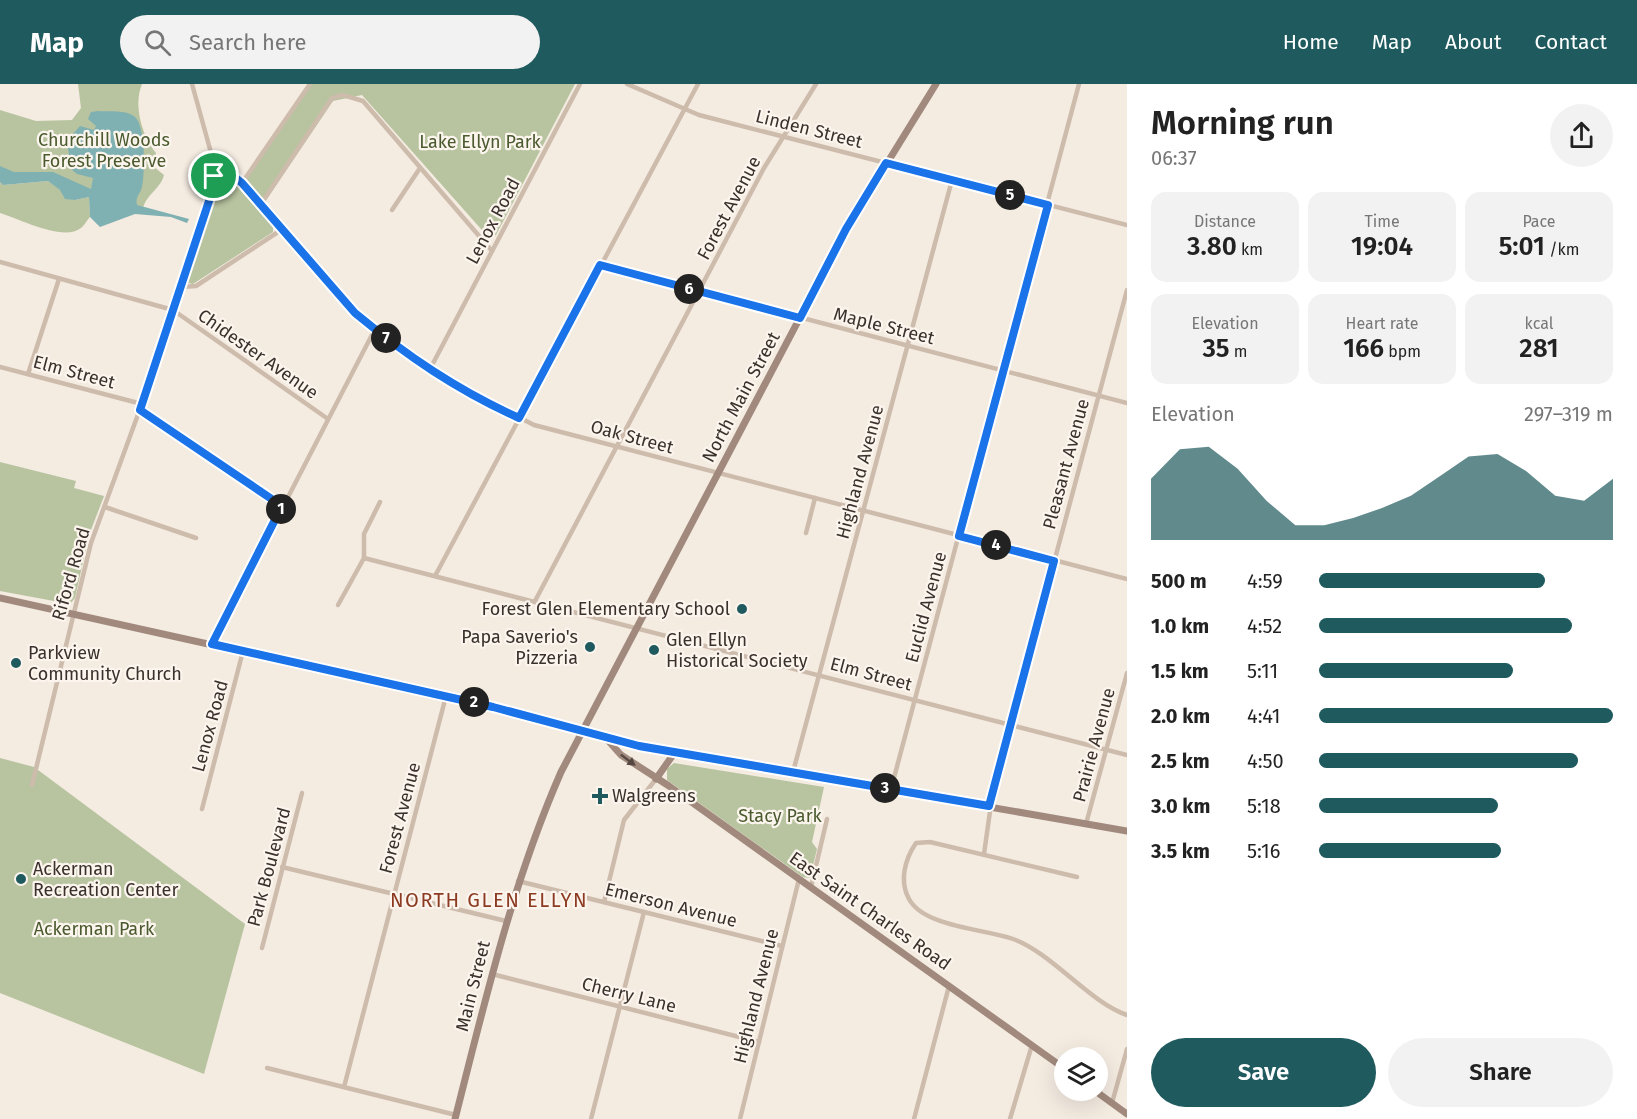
<!DOCTYPE html>
<html lang="en">
<head>
<meta charset="utf-8">
<style>
	body { margin:0; font-family:"Fira Sans",sans-serif; background:#f2f2f2; color:#222; height:100vh; display:flex; flex-direction:column; font-size:22px; white-space:nowrap }
	* { box-sizing:border-box; margin:0 }
	p { font-size:20px; color:#767676 }
	.icon { flex:none; width:33px; height:33px; fill:none; stroke:currentColor; stroke-width:2; stroke-linecap:round; stroke-linejoin:round }
	.map { position:relative; flex:1; overflow:hidden }
	.panel { display:flex; flex-direction:column; background:#fff; width:510px }
	.panel>* { flex:none }
	.fabs { position:absolute; left:1054px; top:963px; display:grid; gap:12px }
	.fabs a { display:grid; place-items:center; width:54px; height:54px; border-radius:50%; background:#fff; box-shadow:0 6px 24px #0002; font-size:30px }
	.pin { position:absolute; display:grid; place-items:center; width:51px; height:51px; color:#fff; margin:-26px; border:3px solid #fff; border-radius:50%; box-shadow:0 2px 6px #0007 }
	.km { position:absolute; width:30px; height:30px; margin:-15px; border-radius:50%; background:#222; color:#fff; font-size:16px; line-height:30px; text-align:center }
	.round { display:grid; place-items:center; flex:none; width:63px; height:63px; border-radius:32px; background:#f2f2f2 }
	.headline { display:flex; align-items:center; justify-content:space-between; height:102px; padding:0 24px }
	h1 { font-size:33px; font-weight:600; line-height:45px }
	.stats { display:grid; grid-template-columns:repeat(3,1fr); gap:9px; height:102px; padding:6px 24px }
	.stats div { display:grid; align-content:center; border-radius:15px; background:#f2f2f2; text-align:center }
	.stats b { font-size:26px; font-weight:600 }
	.stats small { font-size:16px; font-weight:400 }
	.stats p { font-size:16px }
	.chart { height:168px; padding:12px 24px }
	.chart p { display:flex; justify-content:space-between }
	.chart svg { width:100%; height:108px; margin-top:6px; fill:#1f5a5e; opacity:.7 }
	.primary-button { display:flex; gap:12px; margin-top:auto; padding:12px 24px }
	.primary-button a { flex:1; height:69px; border-radius:36px; background:#1f5a5e; color:#fff; font-size:24px; font-weight:600; line-height:69px; text-align:center }
	.primary-button a+a { background:#f2f2f2; color:#222 }
	ul { padding:0 24px; list-style:none; font-size:20px }
	li { display:grid; grid-template-columns:96px 72px 1fr; align-items:center; height:45px }
	li i { height:15px; border-radius:8px; background:#1f5a5e }
	header { display:flex; align-items:center; gap:36px; box-sizing:border-box; height:84px; padding:0 30px; background:#1f5a5e; color:#fff }
	header strong { font-size:28px }
	nav { display:flex; gap:33px; margin-inline-start:auto; font-size:21px }
	.search { width:420px; height:54px; background:#f2f2f2; display:flex; align-items:center; gap:15px; box-sizing:border-box; padding:0 21px; border-radius:33px; color:#767676; font-size:22px }
	main { display:flex; flex:1; min-height:0 }
	.map>svg:first-child { display:block }
</style>
</head>
<body>
<header>
<strong>Map</strong>
<div class="search"><svg class="icon" aria-label="search" viewBox="0 0 24 24"><circle cx="10" cy="10" r="6"/><path d="M15 15l6 6"/></svg>Search here</div>
<nav><a>Home</a><a>Map</a><a>About</a><a>Contact</a></nav>
</header>
<main>
<div class="map">
<svg width="1127" height="1035" viewBox="0 0 1127 1035">
	<rect width="100%" height="100%" fill="#f4ebe1"/>
	<g fill="#b8c4a0">
		<path d="M78,0H142C133,21 142,52 156,69L154,83L164,91C161,104 147,110 143,124L82,107L65,95L0,88V26L36,37L72,36L81,24Z"/>
		<polygon points="310,0 575,0 496,151 489,154 362,11 333,17 260,125 273,141 273,148 193,200 188,199 220,93 227,92 239,101"/>
		<path d="M48,97L75,116L89,113L90,133C87,136 84,142 81,144C63,158 20,135 0,129V98L3,101Z"/>
		<polygon points="0,378 76,397 74,404 104,412 89,451 75,514 70,520 0,507"/>
		<polygon points="0,674 34,683 245,840 204,990 0,909"/>
		<polygon points="674,679 824,703 812,758 817,765 810,794 803,793 667,696 667,685"/>
	</g>
	<path fill="#7fb0b2" d="M98,27C108,28 126,25 135,33C146,43 145,89 142,103C140,111 135,112 137,121L189,135L187,139L171,133L135,130L100,143L90,133L89,113L75,116L65,115L60,106L48,97L3,101L0,98V82L14,88H53L91,105L93,94L77,90L71,85L67,57L80,42L94,46L96,42L88,35L91,28Z"/>
	<g fill="none" stroke-linecap="round" stroke-linejoin="round">
		<g stroke="#cdbbac" stroke-width="4.5">
			<polyline points="627,0 699,31 1127,141"/>
			<polyline points="214,85 232,90 242,99 355,229 429,287 534,341 1127,495"/>
			<polyline points="242,99 310,0"/>
			<polyline points="261,120 332,14 343,11 363,17 492,167"/>
			<polyline points="392,126 420,84"/>
			<polyline points="0,178 173,226 328,335"/>
			<polyline points="600,181 1127,319"/>
			<polyline points="181,203 196,202 281,146"/>
			<polyline points="0,283 142,320"/>
			<polyline points="429,287 580,0"/>
			<polyline points="28,290 59,195"/>
			<polyline points="140,325 282,422"/>
			<polyline points="105,423 196,454"/>
			<polyline points="806,449 815,414"/>
			<polyline points="364,474 1127,671"/>
			<polyline points="364,474 364,450 380,418"/>
			<polyline points="435,492 698,0"/>
			<polyline points="535,517 764,84 816,0"/>
			<polyline points="338,521 364,474"/>
			<polyline points="212,560 375,245"/>
			<polyline points="793,688 952,96"/>
			<polyline points="32,701 91,459 140,325 213,103 213,76 192,0"/>
			<polyline points="891,705 1079,0"/>
			<polyline points="202,725 243,567"/>
			<polyline points="1086,740 1127,589"/>
			<polyline points="984,770 993,706 1127,206"/>
			<polyline points="282,783 506,837"/>
			<path d="M1077,793L930,758L916,759C905,775 899,797 909,815C924,843 985,845 1013,855C1052,869 1089,918 1127,931"/>
			<polyline points="518,797 782,862"/>
			<polyline points="811,803 827,735"/>
			<polyline points="604,818 624,736 656,695"/>
			<polyline points="262,864 302,709"/>
			<polyline points="492,890 759,958"/>
			<polyline points="267,984 456,1031"/>
			<polyline points="344,1003 446,612"/>
			<polyline points="1112,1019 1127,965"/>
			<polyline points="591,1035 644,828"/>
			<polyline points="740,1035 799,795"/>
			<polyline points="914,1035 949,902"/>
			<polyline points="1010,1035 1032,961"/>
		</g>
		<g stroke="#a18a7d" stroke-width="7">
			<polyline points="0,514 466,617 639,662 1127,747"/>
			<polyline points="605,653 621,671 669,702 1065,985"/>
			<polyline points="656,695 675,668"/>
			<polyline points="1094,1006 1127,1030"/>
			<path d="M455,1035C485,917 512,800 561,688L847,144L936,0"/>
		</g>
	</g>
	<defs><path id="oneway-solid" d="M-6-.8H1V-3.2L6.5 0L1 3.2V.8H-6Z" transform="scale(1.5)"/></defs>
	<use fill="#544640" href="#oneway-solid" transform="translate(628 676) rotate(37)"/>
	<g fill="none" stroke-linecap="round" stroke-linejoin="round">
		<g stroke="#fff" stroke-width="12">
			<path id="route" d="M886,79L1048,121L959,452L1054,477L989,722L639,662L493,623L212,560L282,422L140,326L210,114L214,85L231,90L242,99L355,229C407,272 457,306 519,334L600,181L800,234L846,145Z"/>
		</g>
		<use href="#route" stroke="#1a73e8" stroke-width="8"/>
	</g>
	<g fill="#1f5a5e" stroke="#fbf5ee" stroke-width="2">
		<circle cx="742" cy="525" r="6"/>
		<circle cx="590" cy="563" r="6"/>
		<circle cx="654" cy="566" r="6"/>
		<circle cx="16" cy="579" r="6"/>
		<path d="M597 703h6v6h6v6h-6v6h-6v-6h-6v-6h6z"/>
		<circle cx="21" cy="795" r="6"/>
	</g>
	<g text-anchor="middle" stroke-width="4.5" stroke-linejoin="round" paint-order="stroke">
		<g font-size="18" fill="#3b302b" stroke="#fbf5ee">
			<text transform="translate(809 45) rotate(14)" y="6">Linden Street</text>
			<text transform="translate(729 124) rotate(-62)" y="6">Forest Avenue</text>
			<text transform="translate(493 137) rotate(-62)" y="6">Lenox Road</text>
			<text transform="translate(884 242) rotate(14)" y="6">Maple Street</text>
			<text transform="translate(258 270) rotate(35)" y="6">Chidester Avenue</text>
			<text transform="translate(74 288) rotate(15)" y="6">Elm Street</text>
			<text transform="translate(741 313) rotate(-62)" y="6">North Main Street</text>
			<text transform="translate(632 353) rotate(15)" y="6">Oak Street</text>
			<text transform="translate(1066 380) rotate(-75)" y="6">Pleasant Avenue</text>
			<text transform="translate(860 388) rotate(-75)" y="6">Highland Avenue</text>
			<text transform="translate(71 490) rotate(-74)" y="6">Riford Road</text>
			<text transform="translate(926 523) rotate(-75)" y="6">Euclid Avenue</text>
			<text transform="translate(871 590) rotate(15)" y="6">Elm Street</text>
			<text transform="translate(210 642) rotate(-75)" y="6">Lenox Road</text>
			<text transform="translate(1094 661) rotate(-75)" y="6">Prairie Avenue</text>
			<text transform="translate(400 734) rotate(-75)" y="6">Forest Avenue</text>
			<text transform="translate(269 783) rotate(-75)" y="6">Park Boulevard</text>
			<text transform="translate(671 821) rotate(14)" y="6">Emerson Avenue</text>
			<text transform="translate(870 827) rotate(35)" y="6">East Saint Charles Road</text>
			<text transform="translate(473 902) rotate(-76)" y="6">Main Street</text>
			<text transform="translate(629 911) rotate(14)" y="6">Cherry Lane</text>
			<text transform="translate(756 912) rotate(-76)" y="6">Highland Avenue</text>
		</g>
		<g font-size="18" fill="#4a5a2e" stroke="#fbf5ee">
			<text x="104" y="62">Churchill Woods<tspan x="104" dy="21">Forest Preserve</tspan></text>
			<text x="480" y="64">Lake Ellyn Park</text>
			<text x="780" y="738">Stacy Park</text>
			<text x="94" y="851">Ackerman Park</text>
		</g>
		<g font-size="18" fill="#3b302b" stroke="#fbf5ee" text-anchor="start">
			<text x="730" y="531" text-anchor="end">Forest Glen Elementary School</text>
			<text x="578" y="559" text-anchor="end">Papa Saverio's<tspan x="578" dy="21">Pizzeria</tspan></text>
			<text x="666" y="562">Glen Ellyn<tspan x="666" dy="21">Historical Society</tspan></text>
			<text x="28" y="575">Parkview<tspan x="28" dy="21">Community Church</tspan></text>
			<text x="612" y="718">Walgreens</text>
			<text x="33" y="791">Ackerman<tspan x="33" dy="21">Recreation Center</tspan></text>
		</g>
		<g font-size="20" letter-spacing="1.5" fill="#8c3b22" stroke="#fbf5ee">
			<text x="489" y="823">NORTH GLEN ELLYN</text>
		</g>
	</g>
</svg>
<div class="fabs">
<a><svg class="icon" aria-label="layers" viewBox="0 0 24 24"><path d="M12 4l9 5-9 5-9-5zM3 14l9 5 9-5"/></svg></a>
</div>
<div class="pin" style="left:214px;top:92px;background:#1e9e55"><svg class="icon" aria-label="arrive" viewBox="0 0 24 24"><path d="M6 21V4h12l-3 4 3 4H6"/></svg></div>
<b class="km" style="left:281px;top:425px">1</b>
<b class="km" style="left:474px;top:618px">2</b>
<b class="km" style="left:885px;top:704px">3</b>
<b class="km" style="left:996px;top:461px">4</b>
<b class="km" style="left:1010px;top:111px">5</b>
<b class="km" style="left:689px;top:205px">6</b>
<b class="km" style="left:386px;top:254px">7</b>
</div>
<section class="panel">
<div class="headline"><div><h1>Morning run</h1><p>06:37</p></div><a class="round"><svg class="icon" aria-label="share" viewBox="0 0 24 24"><path d="M12 15V3M7 8l5-5 5 5M5 13v7h14v-7"/></svg></a></div>
<div class="stats">
<div><p>Distance</p><b>3.80<small> km</small></b></div>
<div><p>Time</p><b>19:04</b></div>
<div><p>Pace</p><b>5:01<small> /km</small></b></div>
</div>
<div class="stats">
<div><p>Elevation</p><b>35<small> m</small></b></div>
<div><p>Heart rate</p><b>166<small> bpm</small></b></div>
<div><p>kcal</p><b>281</b></div>
</div>
<div class="chart"><p><span>Elevation</span>297–319 m</p>
<svg viewBox="0 0 160 44" preserveAspectRatio="none"><path d="M0 44V19L10 7L20 6L30 15L40 28L50 38L60 38L70 35L80 31L90 26L100 18L110 10L120 9L130 16L140 26L150 28L160 19V44z"/></svg>
</div>
<ul>
<li><b>500 m</b>4:59<i style="width:77%"></i></li>
<li><b>1.0 km</b>4:52<i style="width:86%"></i></li>
<li><b>1.5 km</b>5:11<i style="width:66%"></i></li>
<li><b>2.0 km</b>4:41<i style="width:100%"></i></li>
<li><b>2.5 km</b>4:50<i style="width:88%"></i></li>
<li><b>3.0 km</b>5:18<i style="width:61%"></i></li>
<li><b>3.5 km</b>5:16<i style="width:62%"></i></li>
</ul>
<div class="primary-button"><a>Save</a><a>Share</a></div>
</section>
</main>
</body>
</html>
